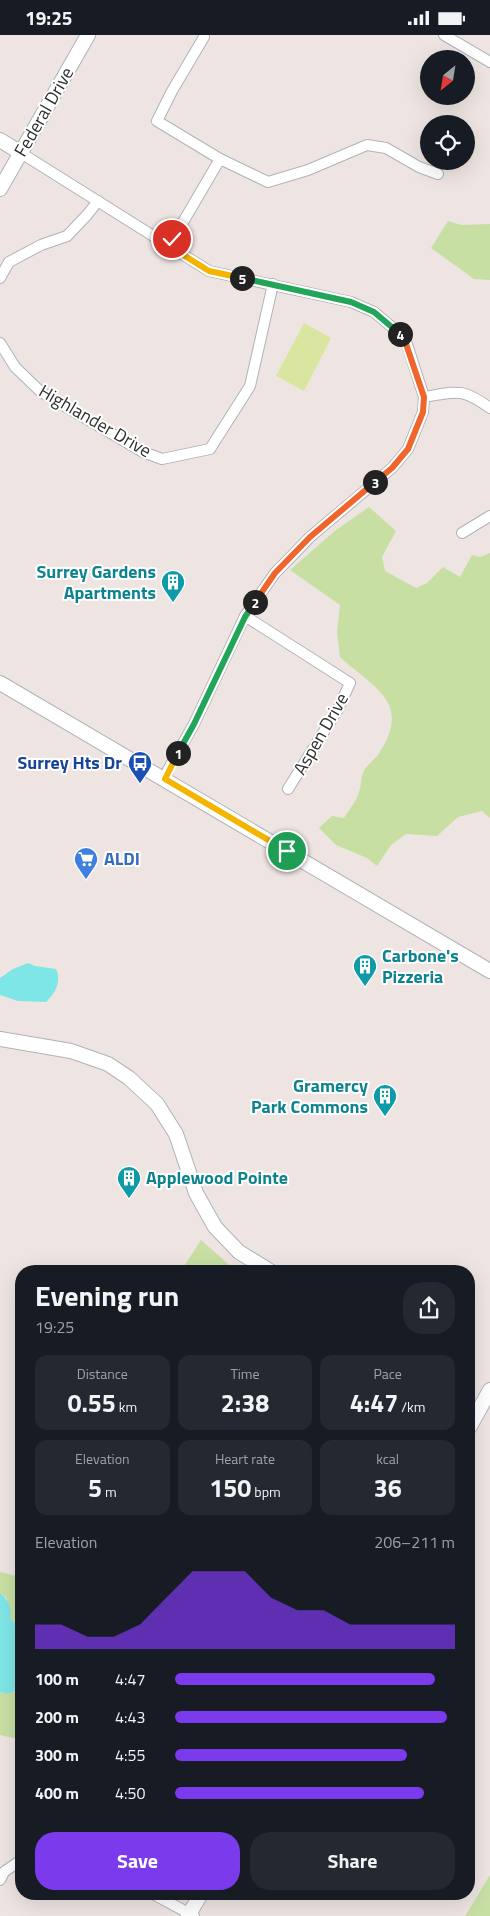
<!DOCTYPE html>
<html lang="en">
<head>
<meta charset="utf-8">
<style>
	body { margin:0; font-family:"Titillium Web",sans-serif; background:#242831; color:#f1f3f6; height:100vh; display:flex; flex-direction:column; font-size:19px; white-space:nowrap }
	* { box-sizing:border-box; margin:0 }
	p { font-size:16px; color:#9ea1a6 }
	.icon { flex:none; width:28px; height:28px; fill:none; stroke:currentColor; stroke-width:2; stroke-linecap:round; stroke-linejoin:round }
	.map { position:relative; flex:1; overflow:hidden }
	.drawer { position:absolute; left:15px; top:1230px; width:460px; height:635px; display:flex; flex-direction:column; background:#171b24; border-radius:20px; box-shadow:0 5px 20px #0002 }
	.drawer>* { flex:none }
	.needle { width:32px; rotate:210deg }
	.fabs { position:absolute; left:420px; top:15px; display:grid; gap:10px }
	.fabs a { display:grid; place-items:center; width:55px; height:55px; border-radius:50%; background:#171b24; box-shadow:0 5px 20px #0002; font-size:25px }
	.pin { position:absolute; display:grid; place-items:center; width:42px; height:42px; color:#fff; margin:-21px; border:2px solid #fff; border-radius:50%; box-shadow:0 1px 5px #0007 }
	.km { position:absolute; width:25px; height:25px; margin:-12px; border-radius:50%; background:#222; color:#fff; font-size:14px; line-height:25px; text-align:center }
	.round { display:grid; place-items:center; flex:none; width:52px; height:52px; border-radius:20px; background:#242831 }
	.overview { display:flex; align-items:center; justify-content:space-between; height:85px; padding:0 20px }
	h1 { font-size:28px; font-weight:700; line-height:38px }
	.figures { display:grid; grid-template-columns:repeat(3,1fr); gap:8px; height:85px; padding:5px 20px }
	.figures div { display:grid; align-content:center; border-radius:12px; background:#242831; text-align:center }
	.figures b { font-size:25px; font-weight:700 }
	.figures small { font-size:14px; font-weight:400 }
	.figures p { font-size:14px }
	.chart { height:140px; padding:10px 20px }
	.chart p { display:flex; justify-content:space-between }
	.chart svg { width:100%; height:90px; margin-top:5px; fill:#7c3aed; opacity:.7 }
	.button { display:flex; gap:10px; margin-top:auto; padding:10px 20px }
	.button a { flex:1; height:58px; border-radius:20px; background:#7c3aed; color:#fff; font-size:20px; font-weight:700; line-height:58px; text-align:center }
	.button a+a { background:#242831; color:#f1f3f6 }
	ul { padding:0 20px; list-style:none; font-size:16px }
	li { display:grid; grid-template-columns:80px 60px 1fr; align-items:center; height:38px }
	li i { height:12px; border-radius:6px; background:#7c3aed }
	.status { display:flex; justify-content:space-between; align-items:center; height:35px; padding:0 25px; background:#171b24; direction:ltr }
	.status svg { height:14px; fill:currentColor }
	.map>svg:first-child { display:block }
</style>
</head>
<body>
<div class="status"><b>19:25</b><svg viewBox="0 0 49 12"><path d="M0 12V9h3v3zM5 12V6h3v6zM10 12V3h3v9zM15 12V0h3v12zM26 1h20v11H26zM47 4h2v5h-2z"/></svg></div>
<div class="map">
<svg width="490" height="1881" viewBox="0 0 490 1881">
	<rect width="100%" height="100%" fill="#eee5e2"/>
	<g fill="#c7dfa3">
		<polygon points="448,186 461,190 490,189 490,245 474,244 431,213"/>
		<path d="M369,472L396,496L382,522L385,536L416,553L427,548L443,532L460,542L472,520L480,522L490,518V783L482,776L458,782L437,801L406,799L391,810L377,831L367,823L336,810L319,793L332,781L344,783C348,776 355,768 358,760C362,752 360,741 365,734C368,729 374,725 378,720C413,667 375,654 340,622L337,597L340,570L290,535L336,495Z"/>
		<polygon points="201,1205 236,1236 181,1236"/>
		<polygon points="0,1537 21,1542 21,1592 10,1584 7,1563 0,1558"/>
		<polygon points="21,1654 21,1702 13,1703 0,1700 0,1657 7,1659"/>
		<polygon points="490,1840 490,1881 465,1881"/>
	</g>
	<polygon fill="#dae5a0" points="304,288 331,303 304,356 276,341"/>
	<g fill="#7ee6e6">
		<path d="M28,928L35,931L56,934C62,946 55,959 46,967L18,966L0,960V943L13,934Z"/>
		<path d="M0,1558C9,1565 12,1573 10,1584L21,1592V1654L7,1659L0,1657Z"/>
	</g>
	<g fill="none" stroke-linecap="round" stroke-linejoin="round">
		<g stroke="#aeb3b9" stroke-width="12">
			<g id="street">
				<polyline points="444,0 490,27"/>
				<polyline points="204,2 172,56 157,86 220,124 268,147 308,135 367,110 386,113 419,132 438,139"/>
				<polyline points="21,118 209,236 351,267 374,277 405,303 424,362 423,377 408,414 392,433 310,502 287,526 275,538 245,581 194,689 168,735 165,744"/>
				<polyline points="169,211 220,124"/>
				<polyline points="0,243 9,227 41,210 67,201 87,180 98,166"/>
				<polyline points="0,308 15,332 41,357 143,417 162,424 210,414 250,351 273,249"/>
				<path d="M424,362C457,357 461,352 490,373"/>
				<polyline points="462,498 490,481"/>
				<polyline points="245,581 350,648 338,674 288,754"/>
				<polyline points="0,1845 4,1837 21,1825"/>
				<polyline points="153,1859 194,1881"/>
			</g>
		</g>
		<g stroke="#aeb3b9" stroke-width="16">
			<g id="secondary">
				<polyline points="0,105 21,118"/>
				<polyline points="0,154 88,0"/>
				<polyline points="0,648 490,936"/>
				<polyline points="0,1004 71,1016 108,1029 129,1043 157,1069 176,1099 196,1158 215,1192 239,1217 270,1236"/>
				<polyline points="469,1393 490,1355"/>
				<polyline points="188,1881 201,1859"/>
			</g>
		</g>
		<use href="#street" stroke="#fff" stroke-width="10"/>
		<use href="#secondary" stroke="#fff" stroke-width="14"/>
	</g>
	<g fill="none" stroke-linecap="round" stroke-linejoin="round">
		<g stroke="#fff" stroke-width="10">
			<polyline id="split-1" points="178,718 165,744 287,816"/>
		</g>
		<g stroke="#fff" stroke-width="10">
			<polyline id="split-2" points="178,718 194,689 245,582 255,567"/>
		</g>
		<g stroke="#fff" stroke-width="10">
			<polyline id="split-3" points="255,567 275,538 310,502 375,447"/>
		</g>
		<g stroke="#fff" stroke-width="10">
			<polyline id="split-4" points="375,447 392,433 408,414 423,377 424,362 404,303 400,299"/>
		</g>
		<g stroke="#fff" stroke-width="10">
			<polyline id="split-5" points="242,243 351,267 374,277 400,299"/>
		</g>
		<g stroke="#fff" stroke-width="10">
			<polyline id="split-6" points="172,204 169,211 209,236 242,243"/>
		</g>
		<use href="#split-1" stroke="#f5b400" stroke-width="6"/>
		<use href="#split-2" stroke="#22a559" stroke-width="6"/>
		<use href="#split-3" stroke="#f0652b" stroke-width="6"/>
		<use href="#split-4" stroke="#f0652b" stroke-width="6"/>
		<use href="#split-5" stroke="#22a559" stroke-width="6"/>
		<use href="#split-6" stroke="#f5b400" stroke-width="6"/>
	</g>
	<defs>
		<g id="building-pin" transform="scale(1.25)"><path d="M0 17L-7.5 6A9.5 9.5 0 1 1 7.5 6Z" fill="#0f9aa8" stroke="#fff"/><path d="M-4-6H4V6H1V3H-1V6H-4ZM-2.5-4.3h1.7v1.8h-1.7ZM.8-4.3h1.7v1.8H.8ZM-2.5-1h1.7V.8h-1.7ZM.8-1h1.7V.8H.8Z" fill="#fff"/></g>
		<g id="bus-pin" transform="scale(1.25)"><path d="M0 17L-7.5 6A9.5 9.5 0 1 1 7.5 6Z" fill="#1a4fb4" stroke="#fff"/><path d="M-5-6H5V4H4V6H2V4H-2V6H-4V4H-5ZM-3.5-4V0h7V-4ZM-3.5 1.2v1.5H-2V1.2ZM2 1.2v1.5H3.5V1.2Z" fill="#fff"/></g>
		<g id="supermarket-pin" transform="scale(1.25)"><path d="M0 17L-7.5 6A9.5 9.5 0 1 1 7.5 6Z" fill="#3f7fe0" stroke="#fff"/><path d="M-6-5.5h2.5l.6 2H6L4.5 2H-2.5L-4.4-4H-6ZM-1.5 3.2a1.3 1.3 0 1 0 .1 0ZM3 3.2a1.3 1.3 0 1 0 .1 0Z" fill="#fff"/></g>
	</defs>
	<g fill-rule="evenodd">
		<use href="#building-pin" x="173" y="547"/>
		<use href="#bus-pin" x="140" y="728"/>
		<use href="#supermarket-pin" x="86" y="824"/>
		<use href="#building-pin" x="365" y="931"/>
		<use href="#building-pin" x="385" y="1061"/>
		<use href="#building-pin" x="129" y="1143"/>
	</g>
	<g text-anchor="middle" stroke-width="4" stroke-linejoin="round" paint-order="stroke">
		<g font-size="18" fill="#2e2e2e" stroke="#fff">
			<text transform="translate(44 77) rotate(-60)" y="6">Federal Drive</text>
			<text transform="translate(95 386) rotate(30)" y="6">Highlander Drive</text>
			<text transform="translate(321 699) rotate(-60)" y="6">Aspen Drive</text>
		</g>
		<g font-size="18" font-weight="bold" fill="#0d838f" stroke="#fff" text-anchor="end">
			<text x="156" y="543">Surrey Gardens<tspan x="156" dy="21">Apartments</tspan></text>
			<text x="382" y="927" text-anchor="start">Carbone's<tspan x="382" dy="21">Pizzeria</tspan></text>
			<text x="368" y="1057">Gramercy<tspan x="368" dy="21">Park Commons</tspan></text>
			<text x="146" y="1149" text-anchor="start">Applewood Pointe</text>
		</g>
		<g font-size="18" font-weight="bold" fill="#164399" stroke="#fff" text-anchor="end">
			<text x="122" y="734">Surrey Hts Dr</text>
		</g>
		<g font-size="18" font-weight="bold" fill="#366cbe" stroke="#fff" text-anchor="start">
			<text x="104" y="830">ALDI</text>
		</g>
	</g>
</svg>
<div class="fabs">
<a><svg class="needle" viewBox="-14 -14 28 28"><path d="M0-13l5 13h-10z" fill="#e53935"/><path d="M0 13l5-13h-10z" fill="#9ea1a6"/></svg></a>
<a><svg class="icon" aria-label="locate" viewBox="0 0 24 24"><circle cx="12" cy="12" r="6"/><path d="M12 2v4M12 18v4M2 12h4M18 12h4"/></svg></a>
</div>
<div class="pin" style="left:287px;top:816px;background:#1e9e55"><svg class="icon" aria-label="arrive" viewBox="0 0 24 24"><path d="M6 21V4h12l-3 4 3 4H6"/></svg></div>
<div class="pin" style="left:172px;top:204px;background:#d93025"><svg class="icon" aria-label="check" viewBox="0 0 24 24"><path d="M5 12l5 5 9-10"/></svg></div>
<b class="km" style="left:178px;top:718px">1</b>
<b class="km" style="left:255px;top:567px">2</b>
<b class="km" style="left:375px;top:447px">3</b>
<b class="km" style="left:400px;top:299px">4</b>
<b class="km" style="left:242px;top:243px">5</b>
<section class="drawer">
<div class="overview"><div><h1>Evening run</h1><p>19:25</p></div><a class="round"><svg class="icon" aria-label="share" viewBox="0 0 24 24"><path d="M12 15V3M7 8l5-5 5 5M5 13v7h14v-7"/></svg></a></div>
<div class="figures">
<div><p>Distance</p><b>0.55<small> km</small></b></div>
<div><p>Time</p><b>2:38</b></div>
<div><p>Pace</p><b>4:47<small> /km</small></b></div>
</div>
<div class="figures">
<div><p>Elevation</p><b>5<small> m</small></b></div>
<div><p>Heart rate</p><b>150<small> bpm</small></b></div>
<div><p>kcal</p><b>36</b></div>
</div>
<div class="chart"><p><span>Elevation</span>206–211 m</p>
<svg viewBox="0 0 160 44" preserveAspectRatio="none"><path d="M0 44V32L10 32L20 38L30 38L40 32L50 19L60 6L70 6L80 6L90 19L100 25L110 25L120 32L130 32L140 32L150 32L160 32V44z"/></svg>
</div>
<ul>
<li><b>100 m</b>4:47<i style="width:93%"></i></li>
<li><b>200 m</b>4:43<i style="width:97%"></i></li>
<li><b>300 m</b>4:55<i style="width:83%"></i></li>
<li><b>400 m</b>4:50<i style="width:89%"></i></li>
</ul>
<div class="button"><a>Save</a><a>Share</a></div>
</section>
</div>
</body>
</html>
